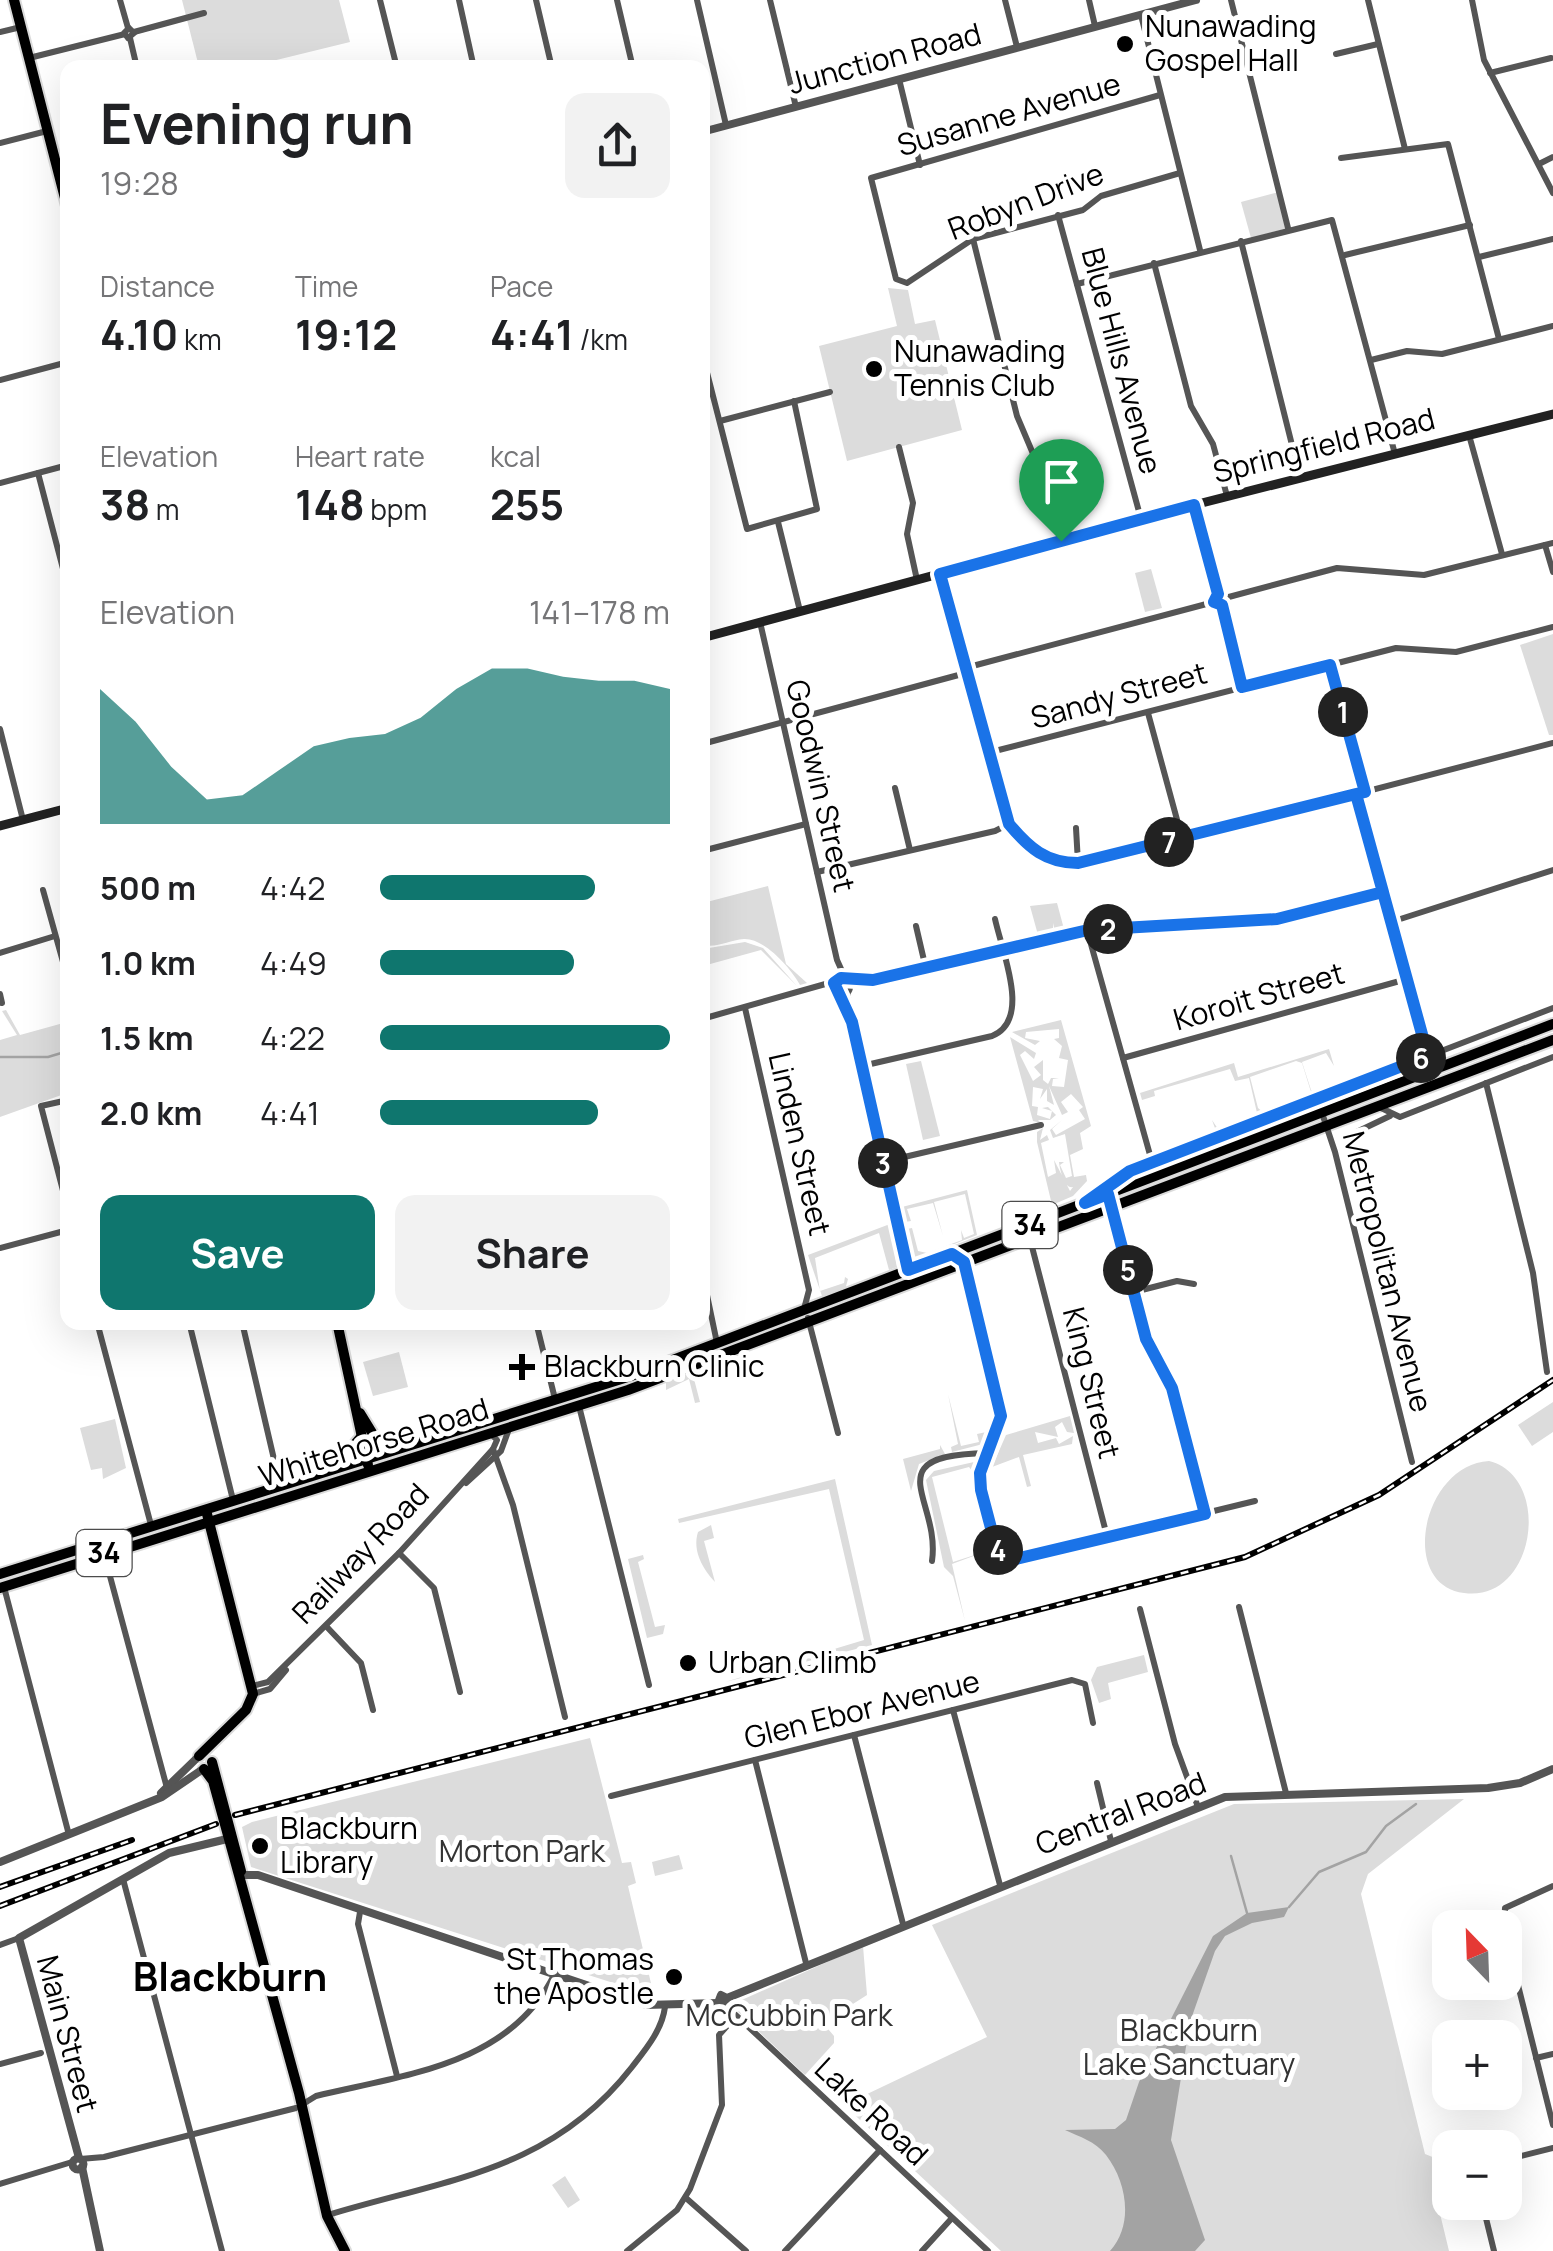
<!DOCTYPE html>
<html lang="en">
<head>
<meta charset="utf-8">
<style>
	body { margin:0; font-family:Manrope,sans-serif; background:#f2f2f2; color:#202124; height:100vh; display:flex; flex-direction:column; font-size:38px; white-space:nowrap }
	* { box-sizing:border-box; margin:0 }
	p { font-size:32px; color:#757577 }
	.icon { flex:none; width:55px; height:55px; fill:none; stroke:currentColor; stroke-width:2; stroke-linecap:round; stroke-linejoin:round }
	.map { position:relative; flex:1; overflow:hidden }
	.sheet { position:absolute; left:60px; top:60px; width:650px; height:1270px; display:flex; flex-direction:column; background:#fff; border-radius:20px; box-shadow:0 10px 40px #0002 }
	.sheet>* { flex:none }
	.needle { width:65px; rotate:337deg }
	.tools { position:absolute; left:1432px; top:1910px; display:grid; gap:20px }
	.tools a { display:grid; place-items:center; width:90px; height:90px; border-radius:20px; background:#fff; box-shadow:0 10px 40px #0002; font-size:50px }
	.pin { position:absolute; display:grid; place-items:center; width:85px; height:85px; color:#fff; margin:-102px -42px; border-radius:50% 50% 50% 0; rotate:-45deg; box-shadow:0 0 10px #0007 }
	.pin .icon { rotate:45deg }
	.km { position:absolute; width:50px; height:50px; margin:-25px; border-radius:50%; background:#222; color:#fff; font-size:28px; line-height:50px; text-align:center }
	.round { display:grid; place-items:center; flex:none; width:105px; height:105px; border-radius:20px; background:#f2f2f2 }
	.head { display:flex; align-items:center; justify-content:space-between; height:170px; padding:0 40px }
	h1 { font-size:55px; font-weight:700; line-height:75px }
	.figures { display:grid; grid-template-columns:repeat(3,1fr); gap:15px; height:170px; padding:10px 40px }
	.figures div { display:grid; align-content:center }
	.figures b { font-size:42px; font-weight:700 }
	.figures small { font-size:28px; font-weight:400 }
	.figures p { font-size:28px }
	.chart { height:280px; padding:20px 40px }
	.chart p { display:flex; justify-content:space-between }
	.chart svg { width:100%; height:180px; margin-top:10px; fill:#0f766e; opacity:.7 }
	.cta { display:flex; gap:20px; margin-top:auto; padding:20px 40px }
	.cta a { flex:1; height:115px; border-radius:20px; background:#0f766e; color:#fff; font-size:40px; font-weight:700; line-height:115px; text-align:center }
	.cta a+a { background:#f2f2f2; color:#202124 }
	ul { padding:0 40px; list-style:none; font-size:32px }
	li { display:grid; grid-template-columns:160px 120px 1fr; align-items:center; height:75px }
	li i { height:25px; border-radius:12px; background:#0f766e }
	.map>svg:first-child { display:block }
</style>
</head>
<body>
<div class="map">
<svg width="1553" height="2251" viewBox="0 0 1553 2251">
	<rect width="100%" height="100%" fill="#fff"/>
	<g fill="#dcdcdc">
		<polygon points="182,0 339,0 350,42 248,67 199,67"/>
		<polygon points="1279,192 1288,228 1251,238 1241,202"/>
		<polygon points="888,288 908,290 915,324 935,320 962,430 847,461 819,346 897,326"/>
		<polygon points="1151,569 1162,608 1145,612 1135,573"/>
		<polygon points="1553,634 1553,735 1549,735 1520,645"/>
		<path d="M768,886L786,964L807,983L800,985C792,970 765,938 744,939C729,940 718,948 703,945V903Z"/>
		<polygon points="1057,903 1064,929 1054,932 1054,923 1052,932 1038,935 1030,906"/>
		<polygon points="745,942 763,948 797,986 761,950 703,966 703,949"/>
		<polygon points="6,1010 20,1035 67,1022 67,1093 0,1117 0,1040 17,1035 2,1011"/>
		<path d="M1061,1020L1091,1126L1080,1133L1083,1149L1070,1155L1074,1177L1086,1175L1087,1181L1073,1196L1052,1205L1037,1142V1132L1043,1128L1040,1140L1047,1135L1049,1140L1041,1143L1048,1177L1056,1173L1054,1160L1070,1191L1073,1187C1064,1189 1060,1170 1059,1162H1064L1060,1165L1066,1178L1072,1176L1065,1134L1053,1138L1050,1130L1062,1120L1052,1129L1056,1135L1085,1119L1079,1110L1083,1107L1071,1094L1061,1102L1068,1112L1062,1115L1049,1086L1054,1105L1047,1101V1089L1040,1099L1043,1089L1033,1087L1032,1106L1038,1107L1037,1115L1050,1119L1052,1111L1042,1108L1048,1107L1056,1115L1050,1120H1038L1041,1123L1033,1121L1010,1037L1036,1053L1034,1059L1025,1051L1020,1055L1033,1081L1041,1075L1034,1067L1043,1060V1080L1048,1084L1051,1078H1059L1053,1079L1052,1086L1064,1087L1068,1060L1059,1058L1062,1046L1054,1039L1059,1038V1029L1026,1032L1025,1038L1040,1041L1035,1045L1012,1032Z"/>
		<polygon points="1329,1049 1334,1066 1326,1053 1302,1062 1311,1090 1322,1091 1307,1096 1311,1092 1302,1063 1296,1061 1250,1077 1258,1108 1264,1113 1216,1131 1212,1120 1218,1129 1257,1113 1249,1078 1235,1081 1230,1069 1154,1091 1155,1096 1142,1100 1140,1093 1234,1063 1238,1077"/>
		<polygon points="921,1061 940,1136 923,1140 906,1064"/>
		<polygon points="967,1190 977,1235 914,1260 907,1229 912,1228 918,1251 927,1253 962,1240 961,1230 964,1238 974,1234 965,1194 934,1202 943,1236 933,1203 907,1209 911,1221 905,1222 902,1207"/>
		<polygon points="890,1224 897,1267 889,1270 879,1233 815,1258 820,1291 844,1283 845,1277 848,1279 845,1290 818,1298 822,1296 808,1255"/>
		<polygon points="800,1320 624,1387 544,1410"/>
		<polygon points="399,1352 408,1387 373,1396 363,1362"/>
		<polygon points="712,1363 715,1368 694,1379 700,1402 695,1403 689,1379 666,1390 666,1381"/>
		<polygon points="948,1394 961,1446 979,1442 977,1434 991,1431 983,1444 952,1452 951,1447 958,1444"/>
		<polygon points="1553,1402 1553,1432 1532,1446 1518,1425"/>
		<polygon points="1070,1416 1074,1433 1067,1432 1062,1422 1055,1427 1058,1437 1035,1432 1038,1443 1056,1438 1059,1444 1073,1436 1072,1444 1023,1455 1031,1486 1027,1487 1019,1457 992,1467 1006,1435"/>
		<polygon points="115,1419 126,1468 103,1479 102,1468 91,1470 80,1428"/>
		<polygon points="940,1445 945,1454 919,1464 911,1491 903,1459 940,1449"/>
		<path d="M1489,1461C1553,1477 1536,1603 1464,1593C1398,1585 1422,1465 1489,1461Z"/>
		<polygon points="974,1462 973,1472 969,1467 932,1477 953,1562 987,1551 952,1564 965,1621 953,1576 944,1567 926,1480 934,1471"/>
		<polygon points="835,1479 872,1645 725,1682 864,1640 829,1489 679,1523 678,1519"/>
		<path d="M711,1525L714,1538L704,1541L715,1582C703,1569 692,1551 698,1532Z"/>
		<polygon points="643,1555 644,1559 638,1562 655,1627 665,1625 663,1634 647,1638 628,1559"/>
		<polygon points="1144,1655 1148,1672 1108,1683 1111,1699 1099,1703 1091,1680 1097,1667"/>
		<polygon points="590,1738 622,1863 631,1862 636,1883 628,1886 654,1996 251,1867 242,1827 252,1822"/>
		<polygon points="1464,1799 1368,1874 1361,1894 1425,2154 1450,2164 1450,2188 1435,2193 1449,2251 1001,2251 844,2105 987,2037 932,1925 1234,1804"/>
		<polygon points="679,1855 683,1869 655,1876 652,1862"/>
		<polygon points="863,1946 867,1995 823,2023 834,2036 834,2043 805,2075 735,2009 735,2003"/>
		<polygon points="565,2176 580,2200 568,2208 552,2185"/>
	</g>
	<path fill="#a3a3a3" d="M1289,1907L1284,1917L1252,1923L1225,1936L1215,1951L1190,2022L1171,2140L1205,2240L1195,2251H1110C1134,2225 1127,2182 1106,2155C1095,2141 1080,2137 1065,2130L1115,2129L1126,2120L1139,2082L1213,1936L1247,1913Z"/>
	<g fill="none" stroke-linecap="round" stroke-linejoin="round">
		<g stroke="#a3a3a3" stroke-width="2.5">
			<polyline points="0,1057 48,1057 68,1051"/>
			<polyline points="1231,1856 1247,1913"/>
			<polyline points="1289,1907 1319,1872 1366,1852 1386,1826 1416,1804"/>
		</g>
		<g stroke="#dbdbdb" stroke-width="14">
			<g id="primary">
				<polyline points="14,0 68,210"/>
				<polyline points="337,1322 368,1465"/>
				<polyline points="360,1413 379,1444 390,1451"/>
				<polyline points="333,1469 361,1437"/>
				<polyline points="0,1574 631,1376 1553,1024"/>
				<polyline points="0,1588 628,1390 1553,1040"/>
				<polyline points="199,1756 246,1710 253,1694 207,1514"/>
				<polyline points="212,1762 241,1871"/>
				<polyline points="204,1769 213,1781 299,2093 327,2216 345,2251"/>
			</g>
		</g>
		<g stroke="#555" stroke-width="6">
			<polyline points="120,0 128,28"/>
			<polyline points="380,0 397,68"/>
			<polyline points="459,0 474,68"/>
			<polyline points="536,0 552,68"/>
			<polyline points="617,0 633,68"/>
			<polyline points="697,0 726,125"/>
			<polyline points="770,0 796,107"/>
			<polyline points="1005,0 1017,47"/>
			<polyline points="1089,0 1095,26"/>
			<polyline points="1231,0 1288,228"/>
			<polyline points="1368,0 1405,149"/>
			<polyline points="1472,0 1484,60 1553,193"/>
			<polyline points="1141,15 1200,250"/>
			<polygon points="129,28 134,33 128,38 124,33"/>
			<polyline points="0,32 21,27"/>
			<polyline points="134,32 204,13"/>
			<polyline points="130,38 137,68"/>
			<polyline points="1336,54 1378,44"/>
			<polyline points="29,58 125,34"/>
			<polyline points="1490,73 1551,58"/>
			<polyline points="899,79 920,165"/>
			<polyline points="1160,95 871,178 896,279 907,283 973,239 1083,210 1101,196 1180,173"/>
			<polyline points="0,143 47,131"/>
			<polyline points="1341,158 1448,144 1499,339"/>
			<polyline points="1539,164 1553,157"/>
			<polyline points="1058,215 1141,519"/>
			<polyline points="973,239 1017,416 1045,482 1061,541"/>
			<polyline points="1241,241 1300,477"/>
			<polyline points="1345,255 1470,225"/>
			<polyline points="1479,257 1553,239"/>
			<polyline points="1154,263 1191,406 1213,444 1227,496"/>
			<polyline points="1077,284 1332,220 1395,454"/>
			<polyline points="702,353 747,529 817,509 794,401"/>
			<polyline points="1371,360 1407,351 1442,354 1553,326"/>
			<polyline points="0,380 68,362"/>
			<polyline points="720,421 830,392"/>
			<polyline points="1469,435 1502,554"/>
			<polyline points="899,447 913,503 907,534 917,580"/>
			<polyline points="38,473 68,588"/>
			<polyline points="0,483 68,465"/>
			<polyline points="1194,505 1218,594"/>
			<polyline points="778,522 800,611"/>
			<polyline points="1545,545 1553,572"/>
			<polyline points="940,573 1009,824 1029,848 1053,861 1105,859 1553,743"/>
			<polyline points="1225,598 1337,568 1424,575 1553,543"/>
			<polyline points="1222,605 1242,687"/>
			<polyline points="760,622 837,960 846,980"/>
			<polyline points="1330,665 1365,792"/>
			<polyline points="965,668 1214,602"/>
			<polyline points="1148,713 1182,838"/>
			<polyline points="0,729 23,820"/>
			<polyline points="702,744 966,673"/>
			<polyline points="987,753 1396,648 1456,652 1553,627"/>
			<polyline points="895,788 910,850"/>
			<polyline points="1356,794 1428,1055"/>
			<polyline points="1076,828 1078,863"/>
			<polyline points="702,851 806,824"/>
			<polyline points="817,872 995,831 1009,824"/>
			<polyline points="43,890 68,980"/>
			<polyline points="1391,922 1553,870"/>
			<polyline points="916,926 926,969"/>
			<polyline points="1087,930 1152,1162"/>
			<polyline points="0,953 55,936"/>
			<circle cx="842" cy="987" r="8"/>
			<polyline points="847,980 873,980 1087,930 1277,919 1383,892"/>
			<polyline points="847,993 908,1269"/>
			<polyline points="0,994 2,1003"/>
			<polyline points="745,1008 809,1290 804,1309"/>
			<polyline points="702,1019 836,981"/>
			<polyline points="1123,1058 1407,979"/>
			<path d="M862,1066L992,1036C1032,1020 1002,952 995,919"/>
			<polyline points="1486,1083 1533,1273 1547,1372"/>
			<polyline points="1324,1098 1320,1107 1335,1152 1412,1462"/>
			<polyline points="68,1100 41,1106 68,1210"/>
			<polyline points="1379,1107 1400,1117 1553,1057"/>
			<polyline points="1346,1137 1390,1116"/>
			<polyline points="883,1162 1041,1125"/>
			<polyline points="1108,1194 1146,1339 1176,1401 1205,1514"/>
			<polyline points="1089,1198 1130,1171 1553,1008"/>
			<polyline points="1030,1239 1108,1540"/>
			<polyline points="0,1248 68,1230"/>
			<polyline points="952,1254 961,1258 967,1270 1001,1416 981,1473 981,1490 995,1547 1004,1556 1016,1559 1255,1501"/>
			<polyline points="702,1271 717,1343"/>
			<polyline points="1134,1292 1177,1281 1194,1284"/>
			<polyline points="808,1318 838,1433"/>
			<polyline points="97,1322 151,1525"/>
			<polyline points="189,1322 233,1500"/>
			<polyline points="242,1322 280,1485"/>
			<polyline points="536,1322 555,1399"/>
			<polyline points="579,1406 649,1685"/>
			<polyline points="493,1449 513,1505 565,1717"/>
			<polyline points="466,1483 501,1451 509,1429"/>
			<polyline points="399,1553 434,1588 460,1692"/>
			<polyline points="104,1554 167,1788"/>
			<path d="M932,1561C941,1499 873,1455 988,1453"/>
			<polyline points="4,1587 69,1835"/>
			<polyline points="1239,1607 1286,1793"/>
			<polyline points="1140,1609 1175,1744 1198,1807"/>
			<polyline points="326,1626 361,1663 373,1710"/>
			<polyline points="252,1686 268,1682 399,1553 493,1449 497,1440 491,1434"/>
			<polyline points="253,1694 270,1689 286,1670"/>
			<polyline points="953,1710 1000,1885"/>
			<polyline points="854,1735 903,1924"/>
			<polyline points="755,1760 806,1963"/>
			<polyline points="1097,1783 1111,1841"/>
			<polyline points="611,1796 1072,1680 1085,1684 1093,1723"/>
			<polyline points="123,1879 222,2251"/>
			<polyline points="360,1912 358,1924 397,2076"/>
			<polyline points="1504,1928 1505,1908 1553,1886"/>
			<polyline points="1505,1933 1553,2125"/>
			<polyline points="0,1945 19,1938"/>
			<polyline points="725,2005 988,2251"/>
			<polyline points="1536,2058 1553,2054"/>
			<polyline points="0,2064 41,2053"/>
			<path d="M303,2104L316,2096C403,2075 510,2065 554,1975"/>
			<polyline points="80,2159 104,2157 296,2108"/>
			<polyline points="1505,2160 1553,2148"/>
			<polyline points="0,2184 72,2162"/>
			<polyline points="686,2198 746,2251"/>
			<polyline points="1482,2202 1494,2251"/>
			<path d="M328,2215C446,2179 550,2172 632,2067C646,2049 662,2030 665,2007"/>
			<polyline points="627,2251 677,2210 690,2189 722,2105 719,2035 735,2017"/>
			<polyline points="785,2251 880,2150"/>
			<polyline points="922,2251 952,2218"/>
		</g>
		<g stroke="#555" stroke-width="8">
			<polyline points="702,132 1196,0"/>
			<polyline points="161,1793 198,1757"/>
			<polyline points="0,1862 162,1797 203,1769"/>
			<polyline points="242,1875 258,1875 646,2005 718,2003"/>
			<polyline points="727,1998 721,1995 718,2003 725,2005 727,1998 1225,1797 1488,1788 1520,1783 1553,1769"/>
			<polyline points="79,2158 19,1938 169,1853 227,1839"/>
			<circle cx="78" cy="2164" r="5.5"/>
			<polyline points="82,2167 100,2251"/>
		</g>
		<g stroke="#222" stroke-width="9">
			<polyline points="702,638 1194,505 1553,414"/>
			<polyline points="0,826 68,808"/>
		</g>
		<use href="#primary" stroke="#000" stroke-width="10"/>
		<g stroke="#000" stroke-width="6">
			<g id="rail">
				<polyline points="235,1815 1245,1557 1379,1495 1553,1380"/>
				<polyline points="0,1887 132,1840"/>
				<polyline points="0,1906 216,1824"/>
			</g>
		</g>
		<use href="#rail" stroke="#fff" stroke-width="2.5" stroke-dasharray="8" stroke-linecap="butt"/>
	</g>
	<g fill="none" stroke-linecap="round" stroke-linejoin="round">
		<g stroke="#fff" stroke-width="20">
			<path id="route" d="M1061,541L1194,505L1218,594L1214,602L1222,605L1242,687L1330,665L1365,792L1356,794L1357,798L1383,892L1277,919L1088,930L873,980L841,978L834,983L852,1022L908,1270L952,1254L964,1262L1001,1416L980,1473L981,1490L996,1547L1004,1556L1016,1559L1205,1514L1172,1388L1146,1339L1108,1194L1085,1203L1130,1171L1428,1056L1356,794L1078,863C1046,863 1029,848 1009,824L940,574L1061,541"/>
		</g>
		<use href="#route" stroke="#1a73e8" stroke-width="12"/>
	</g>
	<g fill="#000" stroke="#fff" stroke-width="4">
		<circle cx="1125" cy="44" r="10"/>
		<circle cx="874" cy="369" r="10"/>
		<path d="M517 1352h10v10h10v10h-10v10h-10v-10h-10v-10h10z"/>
		<circle cx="688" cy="1663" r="10"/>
		<circle cx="260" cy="1846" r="10"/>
		<circle cx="674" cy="1977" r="10"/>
	</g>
	<g text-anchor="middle" stroke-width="10" stroke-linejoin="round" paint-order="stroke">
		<g fill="#fff" stroke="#4c4c4c" stroke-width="2.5">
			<rect x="1002.5" y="1202" width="55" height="46" rx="8"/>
			<rect x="76.5" y="1530" width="55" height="46" rx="8"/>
		</g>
		<g font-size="28" font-weight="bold" fill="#000">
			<text x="1030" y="1235">34</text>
			<text x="104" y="1563">34</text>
		</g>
		<g font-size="30" fill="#000" stroke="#fff" text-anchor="start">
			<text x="1145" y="37">Nunawading<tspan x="1145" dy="34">Gospel Hall</tspan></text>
			<text x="894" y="362">Nunawading<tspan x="894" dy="34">Tennis Club</tspan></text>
			<text x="544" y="1377">Blackburn Clinic</text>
			<text x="708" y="1673">Urban Climb</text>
			<text x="280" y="1839">Blackburn<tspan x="280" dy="34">Library</tspan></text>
			<text x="654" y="1970" text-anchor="end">St Thomas<tspan x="654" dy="34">the Apostle</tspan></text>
		</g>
		<g font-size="30" fill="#000" stroke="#fff">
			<text transform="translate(885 59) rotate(-15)" y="10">Junction Road</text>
			<text transform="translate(1009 115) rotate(-16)" y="10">Susanne Avenue</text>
			<text transform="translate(1026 202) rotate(-21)" y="10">Robyn Drive</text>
			<text transform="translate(1121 361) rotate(75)" y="10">Blue Hills Avenue</text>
			<text transform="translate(1324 446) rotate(-14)" y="10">Springfield Road</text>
			<text transform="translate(1119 696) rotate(-15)" y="10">Sandy Street</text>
			<text transform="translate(820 786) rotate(77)" y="10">Goodwin Street</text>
			<text transform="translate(1259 997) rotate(-16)" y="10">Koroit Street</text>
			<text transform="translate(799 1144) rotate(77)" y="10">Linden Street</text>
			<text transform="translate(1387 1272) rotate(76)" y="10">Metropolitan Avenue</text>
			<text transform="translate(1091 1383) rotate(76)" y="10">King Street</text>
			<text transform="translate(374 1443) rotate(-17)" y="10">Whitehorse Road</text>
			<text transform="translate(361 1554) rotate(-46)" y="10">Railway Road</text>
			<text transform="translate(862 1710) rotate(-14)" y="10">Glen Ebor Avenue</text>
			<text transform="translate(1121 1814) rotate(-21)" y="10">Central Road</text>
			<text transform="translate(67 2034) rotate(75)" y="10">Main Street</text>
			<text transform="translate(871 2112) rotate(43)" y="10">Lake Road</text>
		</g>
		<g font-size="30" fill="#333" stroke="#fff">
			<text x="522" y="1862">Morton Park</text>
			<text x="789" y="2026">McCubbin Park</text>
			<text x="1189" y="2041">Blackburn<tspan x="1189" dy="34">Lake Sanctuary</tspan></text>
		</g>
		<g font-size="40" font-weight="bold" fill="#000" stroke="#fff">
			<text x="230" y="1991">Blackburn</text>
		</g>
	</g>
</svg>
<div class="tools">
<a><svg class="needle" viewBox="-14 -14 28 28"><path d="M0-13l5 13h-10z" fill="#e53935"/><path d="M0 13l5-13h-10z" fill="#757577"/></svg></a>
<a>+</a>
<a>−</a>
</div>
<div class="pin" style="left:1061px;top:541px;background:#1e9e55"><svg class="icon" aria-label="arrive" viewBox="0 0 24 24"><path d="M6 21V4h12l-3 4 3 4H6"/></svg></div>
<b class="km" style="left:1343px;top:712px">1</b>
<b class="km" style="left:1108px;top:929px">2</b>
<b class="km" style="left:883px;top:1163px">3</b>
<b class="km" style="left:998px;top:1550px">4</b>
<b class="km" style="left:1128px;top:1270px">5</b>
<b class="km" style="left:1421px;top:1058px">6</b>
<b class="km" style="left:1169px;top:842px">7</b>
<section class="sheet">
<div class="head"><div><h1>Evening run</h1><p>19:28</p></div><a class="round"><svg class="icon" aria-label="share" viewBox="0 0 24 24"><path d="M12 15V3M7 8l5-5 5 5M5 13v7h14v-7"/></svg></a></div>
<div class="figures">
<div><p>Distance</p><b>4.10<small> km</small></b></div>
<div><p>Time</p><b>19:12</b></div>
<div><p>Pace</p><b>4:41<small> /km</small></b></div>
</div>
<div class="figures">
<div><p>Elevation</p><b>38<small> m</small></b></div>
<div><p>Heart rate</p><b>148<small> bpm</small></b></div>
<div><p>kcal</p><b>255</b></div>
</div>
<div class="chart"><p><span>Elevation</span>141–178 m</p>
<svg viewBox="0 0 160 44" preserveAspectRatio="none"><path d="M0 44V11L10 19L20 30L30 38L40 37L50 31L60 25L70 23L80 22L90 18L100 11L110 6L120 6L130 8L140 9L150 9L160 11V44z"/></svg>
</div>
<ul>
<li><b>500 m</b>4:42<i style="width:74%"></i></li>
<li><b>1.0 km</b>4:49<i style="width:67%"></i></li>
<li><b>1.5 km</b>4:22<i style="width:100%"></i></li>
<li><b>2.0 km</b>4:41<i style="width:75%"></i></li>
</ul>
<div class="cta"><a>Save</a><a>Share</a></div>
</section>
</div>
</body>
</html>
